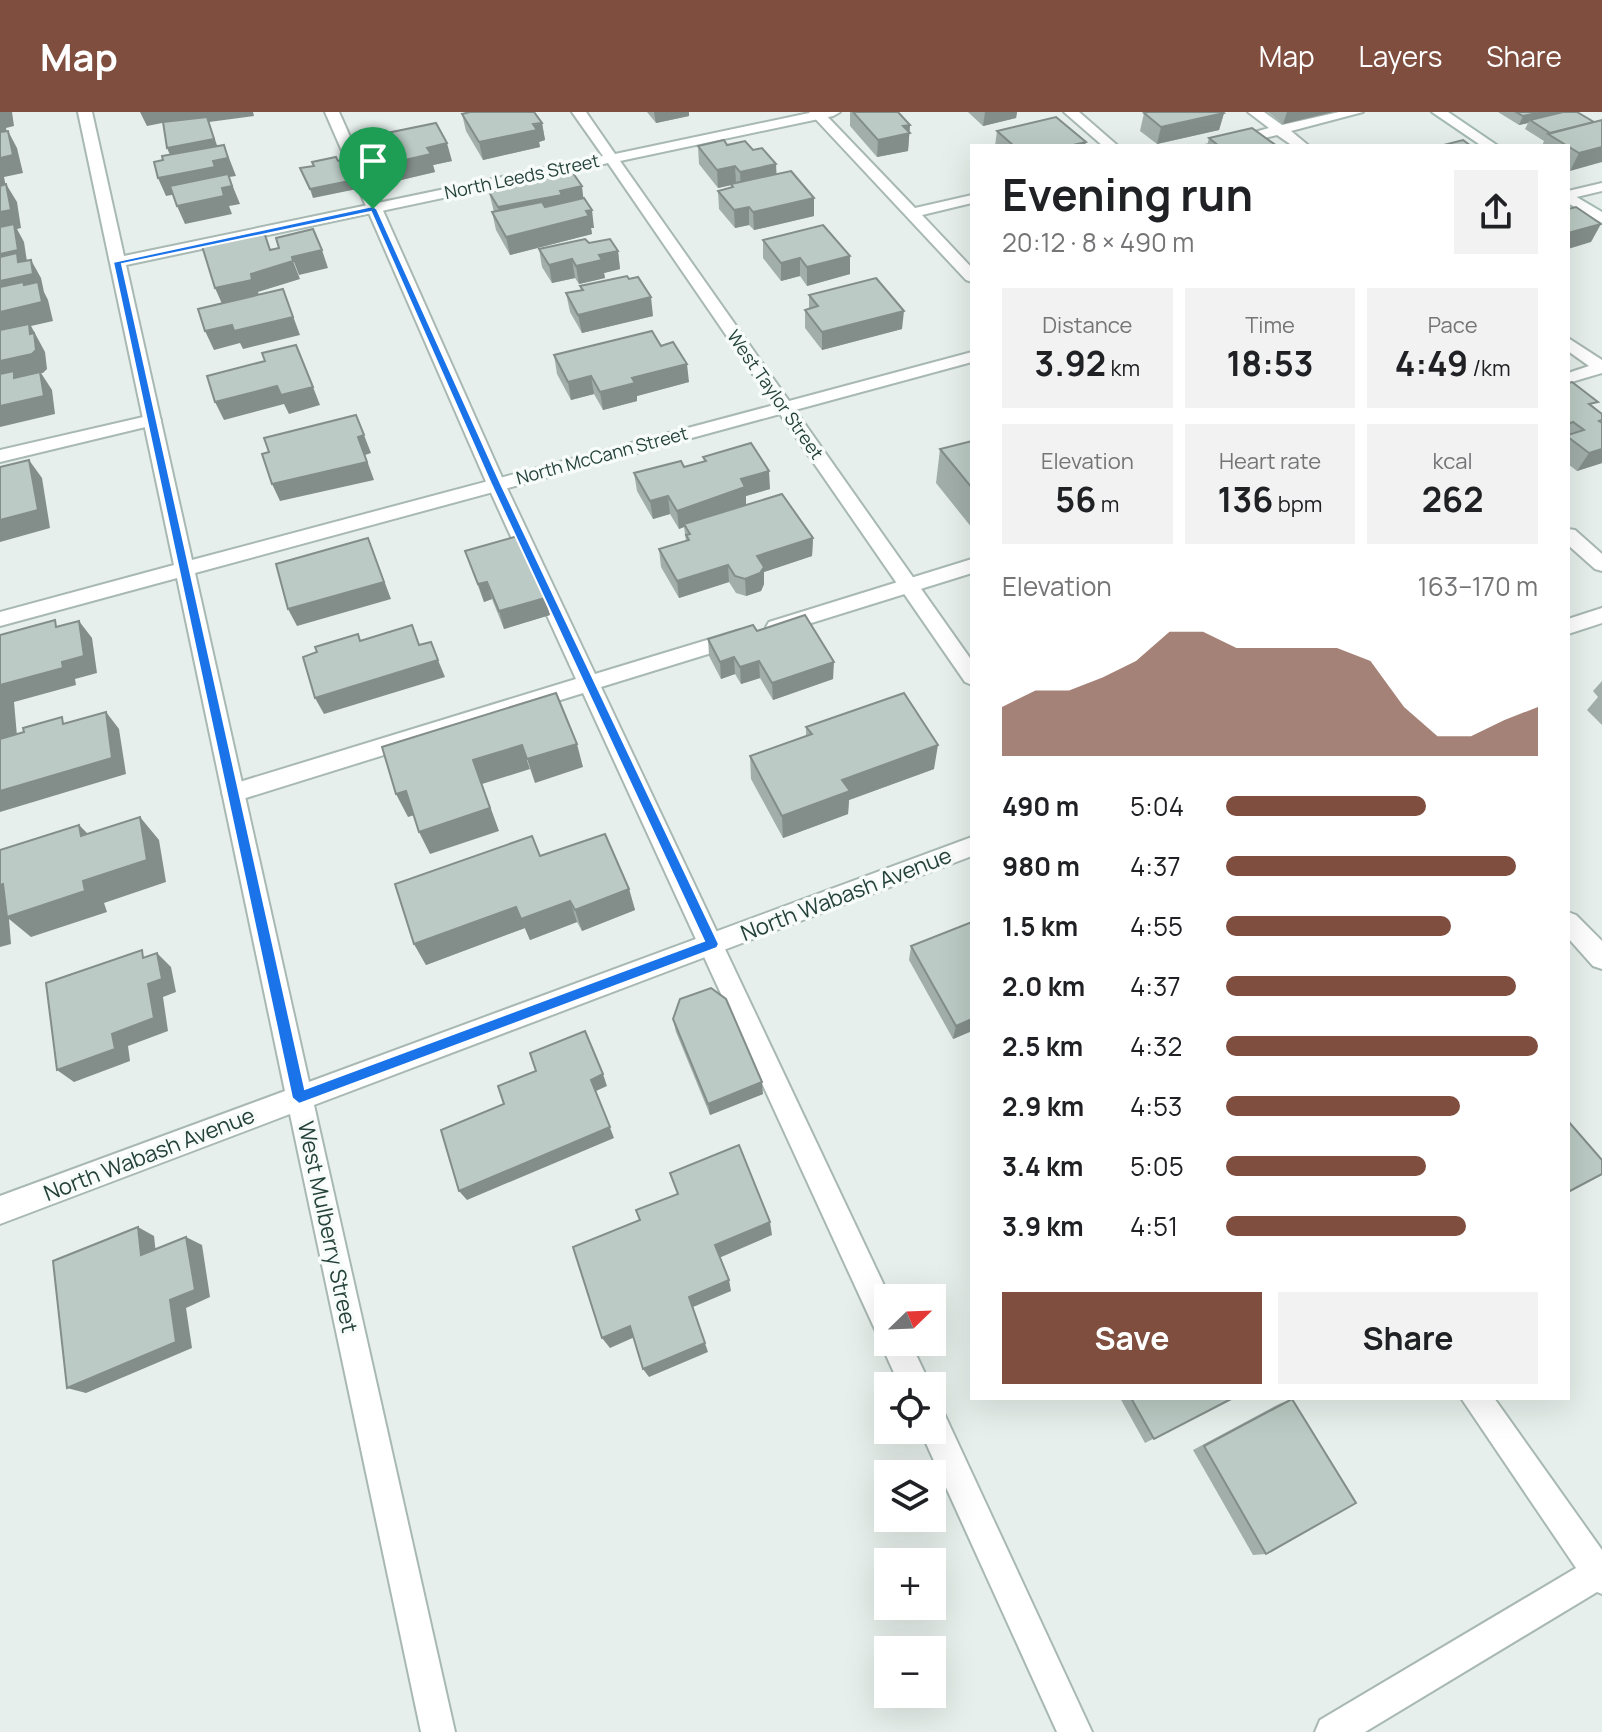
<!DOCTYPE html>
<html lang="en">
<head>
<meta charset="utf-8">
<style>
	body { margin:0; font-family:Manrope,sans-serif; background:#f2f2f2; color:#202124; height:100vh; display:flex; flex-direction:column; font-size:30px; white-space:nowrap }
	* { box-sizing:border-box; margin:0 }
	p { font-size:26px; color:#757577 }
	.icon { flex:none; width:44px; height:44px; fill:none; stroke:currentColor; stroke-width:2; stroke-linecap:round; stroke-linejoin:round }
	.map { position:relative; flex:1; overflow:hidden }
	.panel { position:absolute; left:970px; top:32px; width:600px; height:1256px; display:flex; flex-direction:column; background:#fff; border-radius:0px; box-shadow:0 8px 32px #0002 }
	.panel>* { flex:none }
	.needle { width:52px; rotate:67deg }
	.buttons { position:absolute; left:874px; top:1172px; display:grid; gap:16px }
	.buttons a { display:grid; place-items:center; width:72px; height:72px; border-radius:0px; background:#fff; box-shadow:0 8px 32px #0002; font-size:40px }
	.pin { position:absolute; display:grid; place-items:center; width:68px; height:68px; color:#fff; margin:-82px -34px; border-radius:50% 50% 50% 0; rotate:-45deg; box-shadow:0 0 8px #0007 }
	.pin .icon { rotate:45deg }
	.round { display:grid; place-items:center; flex:none; width:84px; height:84px; border-radius:0px; background:#f2f2f2 }
	.headline { display:flex; align-items:center; justify-content:space-between; height:136px; padding:0 32px }
	h1 { font-size:44px; font-weight:700; line-height:60px }
	.figures { display:grid; grid-template-columns:repeat(3,1fr); gap:12px; height:136px; padding:8px 32px }
	.figures div { display:grid; align-content:center; border-radius:0px; background:#f2f2f2; text-align:center }
	.figures b { font-size:34px; font-weight:700 }
	.figures small { font-size:22px; font-weight:400 }
	.figures p { font-size:22px }
	.chart { height:224px; padding:16px 32px }
	.chart p { display:flex; justify-content:space-between }
	.chart svg { width:100%; height:144px; margin-top:8px; fill:#7f4e3f; opacity:.7 }
	.cta { display:flex; gap:16px; margin-top:auto; padding:16px 32px }
	.cta a { flex:1; height:92px; border-radius:0px; background:#7f4e3f; color:#fff; font-size:32px; font-weight:700; line-height:92px; text-align:center }
	.cta a+a { background:#f2f2f2; color:#202124 }
	ul { padding:0 32px; list-style:none; font-size:26px }
	li { display:grid; grid-template-columns:128px 96px 1fr; align-items:center; height:60px }
	li i { height:20px; border-radius:10px; background:#7f4e3f }
	header { display:flex; align-items:center; gap:48px; box-sizing:border-box; height:112px; padding:0 40px; background:#7f4e3f; color:#fff }
	header strong { font-size:38px }
	nav { display:flex; gap:44px; margin-inline-start:auto; font-size:28px }
	.map>svg:first-child { display:block }
</style>
</head>
<body>
<header>
<strong>Map</strong>
<nav><a>Map</a><a>Layers</a><a>Share</a></nav>
</header>
<div class="map">
<svg width="1602" height="1620" viewBox="0 0 1602 1620">
	<rect width="100%" height="100%" fill="#e6efeb"/>
	<g fill="none" stroke-linecap="round" stroke-linejoin="round">
		<g stroke="#a8b8b2" stroke-width="4">
			<g id="lane">
				<polygon points="325,0 339,0 505,372 595,562 740,518 747,520 750,525 747,530 601,575 890,1186 888,1230 910,1230 931,1274 900,1274 880,1230 882,1226 878,1224 583,581 233,690 225,687 222,681 225,675 233,672 576,567 487,372"/>
				<polygon points="809,0 823,0 915,96 972,83 972,91 922,103 972,156 972,170 966,168"/>
				<polygon points="1248,0 1264,0 1282,13 1339,0 1363,0 1291,19 1309,34 1293,34 1277,23 1230,34 1205,34 1269,16"/>
				<polygon points="1568,226 1602,248 1602,261 1568,271 1568,261 1589,254 1568,239"/>
				<polygon points="152,303 158,304 161,308 158,312 0,350 0,338"/>
				<polygon points="972,447 972,461 776,522 769,520 766,515 769,510"/>
				<polygon points="1568,800 1576,803 1602,829 1602,857 1593,854 1568,826"/>
				<polygon points="932,1295 943,1299 1092,1620 1057,1620 920,1318 932,1318"/>
			</g>
		</g>
		<g stroke="#a8b8b2" stroke-width="4">
			<g id="street">
				<path d="M78,0H92L124,144L603,44L572,0H586L615,42L814,0H840L833,4L620,49L789,289L972,240V250L795,298L972,549V573L965,570L780,302L195,461L309,970L972,725V744L314,993L455,1620H421L290,1002L0,1112V1084L285,979L177,466L0,514V500L174,453ZM608,51L774,293L192,448L126,153Z"/>
				<polygon points="1064,0 1079,0 1118,34 1103,34"/>
				<polygon points="1602,71 1602,79 1568,87 1568,79"/>
				<polygon points="1568,417 1575,418 1602,442 1602,459 1595,457 1568,433"/>
				<polygon points="1602,496 1602,511 1568,522 1568,507"/>
				<polygon points="1461,1286 1494,1286 1602,1438 1602,1482 1597,1480 1365,1620 1315,1620 1320,1608 1576,1456"/>
			</g>
		</g>
		<g stroke="#a4bbb3" stroke-width="4">
			<g id="secondary">
				<polygon points="1432,0 1448,0 1498,34 1482,34"/>
				<polygon points="1568,80 1602,100 1602,111 1568,91"/>
			</g>
		</g>
		<use href="#lane" fill="#fff" fill-rule="evenodd"/>
		<use href="#street" fill="#fff" fill-rule="evenodd"/>
		<use href="#secondary" fill="#fff" fill-rule="evenodd"/>
	</g>
	<g fill="#a1aea9">
		<polygon points="647,0 689,0 689,4 656,11"/>
		<polygon points="850,0 898,0 910,13 908,39 877,45 850,14"/>
		<polygon points="968,0 1017,0 1016,6 983,14"/>
		<polygon points="1268,0 1333,0 1283,12"/>
		<polygon points="1498,0 1577,0 1594,10 1602,8 1570,59 1568,58 1568,34 1542,34 1544,29 1525,17 1528,11 1519,13"/>
		<polygon points="1144,1 1224,1 1219,18 1157,32 1140,19"/>
		<polygon points="462,2 542,11 545,28 539,30 540,35 483,48 466,19"/>
		<polygon points="997,19 1085,34 995,34"/>
		<polygon points="382,22 452,49 433,53 435,60 401,68 387,40"/>
		<polygon points="1209,26 1277,34 1207,34"/>
		<polygon points="727,33 753,38 776,62 814,86 814,104 754,118 749,113 735,116 719,97 718,79 731,76 731,73 718,76 699,52 698,34"/>
		<polygon points="539,60 583,86 594,116 591,116 592,122 510,143 496,118 492,100 494,100 489,80 508,76 507,71 540,64"/>
		<polygon points="763,128 850,162 807,174 800,164 781,169 763,146"/>
		<polygon points="589,131 618,139 620,157 604,161 605,166 579,172 575,166 552,171 542,155 539,137"/>
		<polygon points="580,174 653,204 582,221 570,200 566,181 581,178"/>
		<polygon points="809,183 902,217 822,238 805,216 805,198 809,196"/>
		<polygon points="661,234 689,270 637,284 637,289 603,298 594,282 571,288 557,262 554,243"/>
		<polygon points="1568,271 1602,302 1602,351 1577,359 1568,352"/>
		<polygon points="972,329 972,416 936,371 940,337"/>
		<polygon points="703,345 770,377 746,384 746,393 813,426 812,444 764,460 764,472 761,479 746,484 736,481 729,470 679,486 661,455 659,437 686,429 684,415 679,417 670,402 653,407 637,379 634,361 684,355 704,349"/>
		<polygon points="465,439 545,486 550,503 504,517 492,487 484,490"/>
		<polygon points="757,519 833,567 773,588 760,566 741,572 735,562 721,567 709,544 708,527"/>
		<polygon points="1602,569 1602,613 1587,598 1598,585 1593,579"/>
		<polygon points="806,615 934,657 849,688 848,702 783,726 751,667 750,644 806,624"/>
		<polygon points="540,744 629,777 635,798 582,819 577,810 530,828 525,816 426,853 414,832"/>
		<polygon points="972,810 972,919 953,927 909,848 911,834"/>
		<polygon points="673,907 763,982 710,1003 676,920"/>
		<polygon points="1120,1286 1233,1286 1145,1331"/>
		<polygon points="1292,1287 1266,1442 1253,1443 1193,1338 1279,1292"/>
	</g>
	<g fill="#838d89">
		<polygon points="0,0 12,0 14,14 6,16 7,21 0,22"/>
		<polygon points="140,0 253,0 254,4 209,10 221,45 175,54 167,36 167,10 147,14"/>
		<polygon points="654,0 689,0 689,4 656,11"/>
		<polygon points="985,0 1017,0 1016,6 983,14"/>
		<polygon points="1287,0 1333,0 1283,12"/>
		<polygon points="1541,0 1561,0 1530,8 1528,11 1519,13 1523,4"/>
		<polygon points="1224,1 1219,18 1157,32 1161,15"/>
		<polygon points="542,11 545,28 539,30 540,35 483,48 479,30"/>
		<polygon points="910,13 908,39 877,45 878,28 903,14"/>
		<polygon points="8,19 17,36 23,61 4,65 6,75 0,76 0,46"/>
		<polygon points="1086,30 1085,34 1069,34"/>
		<polygon points="447,31 452,49 433,53 435,60 401,68 396,50 427,36"/>
		<polygon points="224,33 236,64 229,65 240,92 229,94 232,102 185,112 177,94 222,76 223,73 166,84 158,66 213,49"/>
		<polygon points="1602,35 1602,50 1570,59 1579,41"/>
		<polygon points="776,52 777,70 741,78 740,60"/>
		<polygon points="735,54 736,72 718,76 717,58"/>
		<polygon points="354,68 357,77 313,86 310,77"/>
		<polygon points="6,72 17,90 21,116 17,117 24,130 28,156 31,148 41,166 44,180 48,188 53,209 31,214 45,240 47,257 43,261 41,261 52,278 55,302 0,315 0,100"/>
		<polygon points="582,74 584,92 502,113 498,95"/>
		<polygon points="814,86 814,104 754,118 753,100"/>
		<polygon points="749,95 749,113 735,116 734,98"/>
		<polygon points="592,98 594,116 591,116 592,122 510,143 506,125"/>
		<polygon points="1601,112 1591,130 1568,137 1568,121"/>
		<polygon points="322,138 328,156 299,163 292,145"/>
		<polygon points="618,139 620,157 604,161 605,166 579,172 576,154 599,143"/>
		<polygon points="850,144 850,162 807,174 807,155"/>
		<polygon points="800,146 800,164 781,169 781,151"/>
		<polygon points="572,147 575,166 552,171 549,153"/>
		<polygon points="293,149 300,167 258,180 260,186 223,194 215,176 251,162"/>
		<polygon points="283,177 300,223 243,237 240,231 214,238 205,219"/>
		<polygon points="651,185 653,204 582,221 578,203"/>
		<polygon points="904,199 902,217 822,238 822,220"/>
		<polygon points="687,252 689,270 637,284 637,289 603,298 600,280 632,266"/>
		<polygon points="591,264 594,282 571,288 568,270"/>
		<polygon points="277,274 313,275 320,293 289,302 284,292 224,308 215,290"/>
		<polygon points="364,323 371,341 365,343 374,368 280,389 272,372 358,325"/>
		<polygon points="1602,337 1602,351 1577,359 1589,341"/>
		<polygon points="29,348 42,366 50,416 0,430 0,408"/>
		<polygon points="769,359 770,377 746,384 746,393 684,412 684,415 679,417 677,399 741,367"/>
		<polygon points="668,384 670,402 653,407 650,389"/>
		<polygon points="368,426 391,487 297,514 288,497"/>
		<polygon points="813,426 812,444 764,460 764,472 761,479 746,484 745,467 757,444"/>
		<polygon points="728,453 729,470 679,486 677,469"/>
		<polygon points="487,470 492,487 484,490 478,472"/>
		<polygon points="545,486 550,503 504,517 499,499"/>
		<polygon points="79,509 92,526 97,561 75,567 76,573 14,590 17,624 0,628 0,573 62,550"/>
		<polygon points="734,545 735,562 721,567 720,550"/>
		<polygon points="438,548 445,565 324,602 315,586"/>
		<polygon points="759,549 760,566 741,572 740,555"/>
		<polygon points="834,550 833,567 773,588 772,571"/>
		<polygon points="106,600 119,617 126,662 0,700 0,679"/>
		<polygon points="577,632 583,655 535,671 527,647"/>
		<polygon points="522,633 530,657 482,672 499,719 430,742 419,720 473,648"/>
		<polygon points="938,633 934,657 849,688 848,702 783,726 782,704 842,668"/>
		<polygon points="406,679 418,702 408,705 396,682"/>
		<polygon points="140,705 159,728 166,770 104,791 107,800 31,825 9,807 11,832 0,835 0,773 83,769"/>
		<polygon points="79,713 101,735 81,724"/>
		<polygon points="629,777 635,798 582,819 575,798"/>
		<polygon points="570,789 577,810 530,828 521,807"/>
		<polygon points="516,795 525,816 426,853 414,832"/>
		<polygon points="157,841 171,855 176,880 163,885 168,919 128,934 130,949 74,970 57,958 148,872"/>
		<polygon points="972,907 972,919 953,927 956,914"/>
		<polygon points="603,962 607,974 596,979 614,1026 467,1088 459,1079 591,968"/>
		<polygon points="762,970 763,982 710,1003 708,992"/>
		<polygon points="770,1110 772,1123 719,1146 715,1133"/>
		<polygon points="138,1115 154,1124 157,1151 141,1143"/>
		<polygon points="186,1125 202,1133 210,1185 186,1196 192,1236 86,1281 67,1276 170,1188"/>
		<polygon points="729,1168 731,1179 693,1195 708,1240 649,1265 643,1257 689,1185"/>
		<polygon points="630,1214 637,1224 610,1236 602,1226"/>
	</g>
	<g fill="#bbcac4" stroke="#838d89" stroke-width="2">
		<polygon points="470,0 534,0 542,11 533,12 537,18 479,30 462,2"/>
		<polygon points="853,0 898,0 910,13 903,14 910,21 878,28"/>
		<polygon points="1148,0 1223,0 1224,1 1161,15 1144,1"/>
		<polygon points="1516,0 1541,0 1523,4"/>
		<polygon points="1563,0 1577,0 1594,10 1550,21 1530,8"/>
		<polygon points="207,5 214,27 167,36 163,10"/>
		<polygon points="1056,5 1086,30 1069,34 1014,34 997,19"/>
		<polygon points="1602,8 1602,35 1579,41 1548,22"/>
		<polygon points="436,11 447,31 427,36 431,42 396,50 382,22"/>
		<polygon points="1252,16 1277,34 1219,34 1209,26"/>
		<polygon points="8,19 13,43 0,46 0,20"/>
		<polygon points="724,28 727,33 745,29 753,38 762,36 776,52 740,60 735,54 717,58 698,34"/>
		<polygon points="1463,28 1471,34 1440,34"/>
		<polygon points="224,33 228,46 213,49 215,55 158,66 154,50 163,48 162,44"/>
		<polygon points="336,45 338,49 345,48 354,68 310,77 300,56 314,54 312,50"/>
		<polygon points="568,54 582,74 560,79 562,83 498,95 489,80 510,75 507,71 542,64 539,60"/>
		<polygon points="791,59 814,86 753,100 749,95 734,98 718,79 733,75 731,72"/>
		<polygon points="228,62 232,74 222,76 224,84 177,94 170,74"/>
		<polygon points="6,72 11,98 0,100 0,74"/>
		<polygon points="584,86 592,98 586,99 589,104 506,125 492,100 542,90 545,95"/>
		<polygon points="1576,95 1601,112 1568,121 1568,97"/>
		<polygon points="14,112 18,138 0,142 0,115"/>
		<polygon points="823,113 850,144 807,155 800,146 781,151 763,128"/>
		<polygon points="313,117 322,138 292,145 293,149 251,162 252,168 215,176 202,134 264,120 270,138 279,136 276,126"/>
		<polygon points="585,127 589,131 610,127 618,139 599,143 602,148 576,154 572,147 549,153 539,137"/>
		<polygon points="17,141 18,150 31,148 33,162 0,169 0,145"/>
		<polygon points="627,164 629,167 638,165 651,185 578,203 566,181 583,178 580,174"/>
		<polygon points="876,166 904,199 822,220 805,198 818,194 809,183"/>
		<polygon points="23,170 24,173 38,170 42,190 0,200 0,175"/>
		<polygon points="283,177 293,205 234,219 232,213 205,219 198,197"/>
		<polygon points="29,212 30,222 34,221 36,238 32,242 0,249 0,218"/>
		<polygon points="652,219 661,234 673,230 687,252 632,266 635,271 600,280 591,264 568,270 554,243"/>
		<polygon points="296,233 313,275 281,283 277,274 215,290 207,264 265,249 262,241"/>
		<polygon points="14,259 14,266 40,260 44,284 0,294 0,262"/>
		<polygon points="1572,270 1598,290 1589,292 1602,302 1602,308 1599,309 1602,311 1602,337 1589,341 1568,325 1568,323 1584,318 1573,310 1568,312 1568,271"/>
		<polygon points="356,303 364,323 358,325 367,350 272,372 262,342 269,340 264,326"/>
		<polygon points="972,329 972,376 940,337"/>
		<polygon points="751,331 769,359 741,367 745,375 677,399 668,384 650,389 634,361 681,349 684,355 706,349 703,345"/>
		<polygon points="29,348 38,398 0,408 0,355"/>
		<polygon points="782,382 813,426 757,444 764,455 760,461 745,467 735,464 728,453 677,469 659,437 689,428 686,423 690,422 684,412"/>
		<polygon points="518,424 545,486 499,499 487,470 478,472 465,439"/>
		<polygon points="368,426 384,470 288,497 276,452"/>
		<polygon points="805,503 834,550 772,571 759,549 740,555 734,545 720,550 708,527 753,513 757,519"/>
		<polygon points="55,508 56,515 79,509 84,544 62,550 63,556 0,573 0,523"/>
		<polygon points="412,513 419,533 431,530 438,548 315,586 303,545 317,540 315,535 358,522 360,529"/>
		<polygon points="0,580 2,607 0,608"/>
		<polygon points="556,581 577,632 527,647 522,633 473,648 490,696 419,720 406,679 396,682 382,635"/>
		<polygon points="904,581 938,633 842,668 850,679 782,704 750,644 812,622 806,615"/>
		<polygon points="106,600 112,646 0,679 0,627 24,620 23,616 62,605 63,612"/>
		<polygon points="140,705 147,748 83,769 85,779 7,805 3,772 0,773 0,738 79,713 81,724"/>
		<polygon points="605,722 629,777 575,798 570,789 521,807 516,795 414,832 395,772 532,724 540,744"/>
		<polygon points="972,810 972,907 956,914 911,834"/>
		<polygon points="142,838 143,846 157,841 162,867 148,872 154,906 112,922 115,937 57,958 46,871"/>
		<polygon points="711,876 726,887 762,970 708,992 673,907 680,887"/>
		<polygon points="585,919 603,962 591,968 610,1015 459,1079 441,1018 504,992 498,974 536,959 530,941"/>
		<polygon points="1568,1009 1602,1048 1602,1062 1568,1080"/>
		<polygon points="739,1033 770,1110 715,1133 729,1168 689,1185 705,1231 643,1257 630,1214 602,1226 573,1135 640,1108 636,1098 678,1082 670,1061"/>
		<polygon points="138,1115 141,1143 186,1125 195,1178 170,1188 176,1230 67,1276 53,1149"/>
		<polygon points="1131,1286 1233,1286 1154,1327"/>
		<polygon points="1292,1287 1356,1391 1266,1442 1204,1334"/>
	</g>
	<path fill="#1a73e8" stroke="#fff" stroke-width="2" fill-rule="evenodd" d="M373,94L377,97L501,372L719,832L717,836L299,992L292,986L113,150ZM371,100L491,372L704,829L305,977L122,152Z"/>
	<g text-anchor="middle" stroke-width="7" stroke-linejoin="round" paint-order="stroke">
		<g font-size="18" fill="#24423a" stroke="#f7fbf9">
			<text transform="translate(522 65) rotate(-12)" y="6">North Leeds Street</text>
			<text transform="translate(775 283) rotate(55)" y="6">West Taylor Street</text>
			<text transform="translate(602 344) rotate(-15)" y="6">North McCann Street</text>
		</g>
		<g font-size="22" fill="#24423a" stroke="#f7fbf9">
			<text transform="translate(846 782) rotate(-21)" y="8">North Wabash Avenue</text>
			<text transform="translate(149 1042) rotate(-21)" y="8">North Wabash Avenue</text>
			<text transform="translate(328 1115) rotate(78)" y="8">West Mulberry Street</text>
		</g>
	</g>
</svg>
<div class="buttons">
<a><svg class="needle" viewBox="-14 -14 28 28"><path d="M0-13l5 13h-10z" fill="#e53935"/><path d="M0 13l5-13h-10z" fill="#757577"/></svg></a>
<a><svg class="icon" aria-label="locate" viewBox="0 0 24 24"><circle cx="12" cy="12" r="6"/><path d="M12 2v4M12 18v4M2 12h4M18 12h4"/></svg></a>
<a><svg class="icon" aria-label="layers" viewBox="0 0 24 24"><path d="M12 4l9 5-9 5-9-5zM3 14l9 5 9-5"/></svg></a>
<a>+</a>
<a>−</a>
</div>
<div class="pin" style="left:373px;top:97px;background:#1e9e55"><svg class="icon" aria-label="arrive" viewBox="0 0 24 24"><path d="M6 21V4h12l-3 4 3 4H6"/></svg></div>
<section class="panel">
<div class="headline"><div><h1>Evening run</h1><p>20:12 · 8 × 490 m</p></div><a class="round"><svg class="icon" aria-label="share" viewBox="0 0 24 24"><path d="M12 15V3M7 8l5-5 5 5M5 13v7h14v-7"/></svg></a></div>
<div class="figures">
<div><p>Distance</p><b>3.92<small> km</small></b></div>
<div><p>Time</p><b>18:53</b></div>
<div><p>Pace</p><b>4:49<small> /km</small></b></div>
</div>
<div class="figures">
<div><p>Elevation</p><b>56<small> m</small></b></div>
<div><p>Heart rate</p><b>136<small> bpm</small></b></div>
<div><p>kcal</p><b>262</b></div>
</div>
<div class="chart"><p><span>Elevation</span>163–170 m</p>
<svg viewBox="0 0 160 44" preserveAspectRatio="none"><path d="M0 44V29L10 24L20 24L30 20L40 15L50 6L60 6L70 11L80 11L90 11L100 11L110 15L120 29L130 38L140 38L150 33L160 29V44z"/></svg>
</div>
<ul>
<li><b>490 m</b>5:04<i style="width:64%"></i></li>
<li><b>980 m</b>4:37<i style="width:93%"></i></li>
<li><b>1.5 km</b>4:55<i style="width:72%"></i></li>
<li><b>2.0 km</b>4:37<i style="width:93%"></i></li>
<li><b>2.5 km</b>4:32<i style="width:100%"></i></li>
<li><b>2.9 km</b>4:53<i style="width:75%"></i></li>
<li><b>3.4 km</b>5:05<i style="width:64%"></i></li>
<li><b>3.9 km</b>4:51<i style="width:77%"></i></li>
</ul>
<div class="cta"><a>Save</a><a>Share</a></div>
</section>
</div>
</body>
</html>
